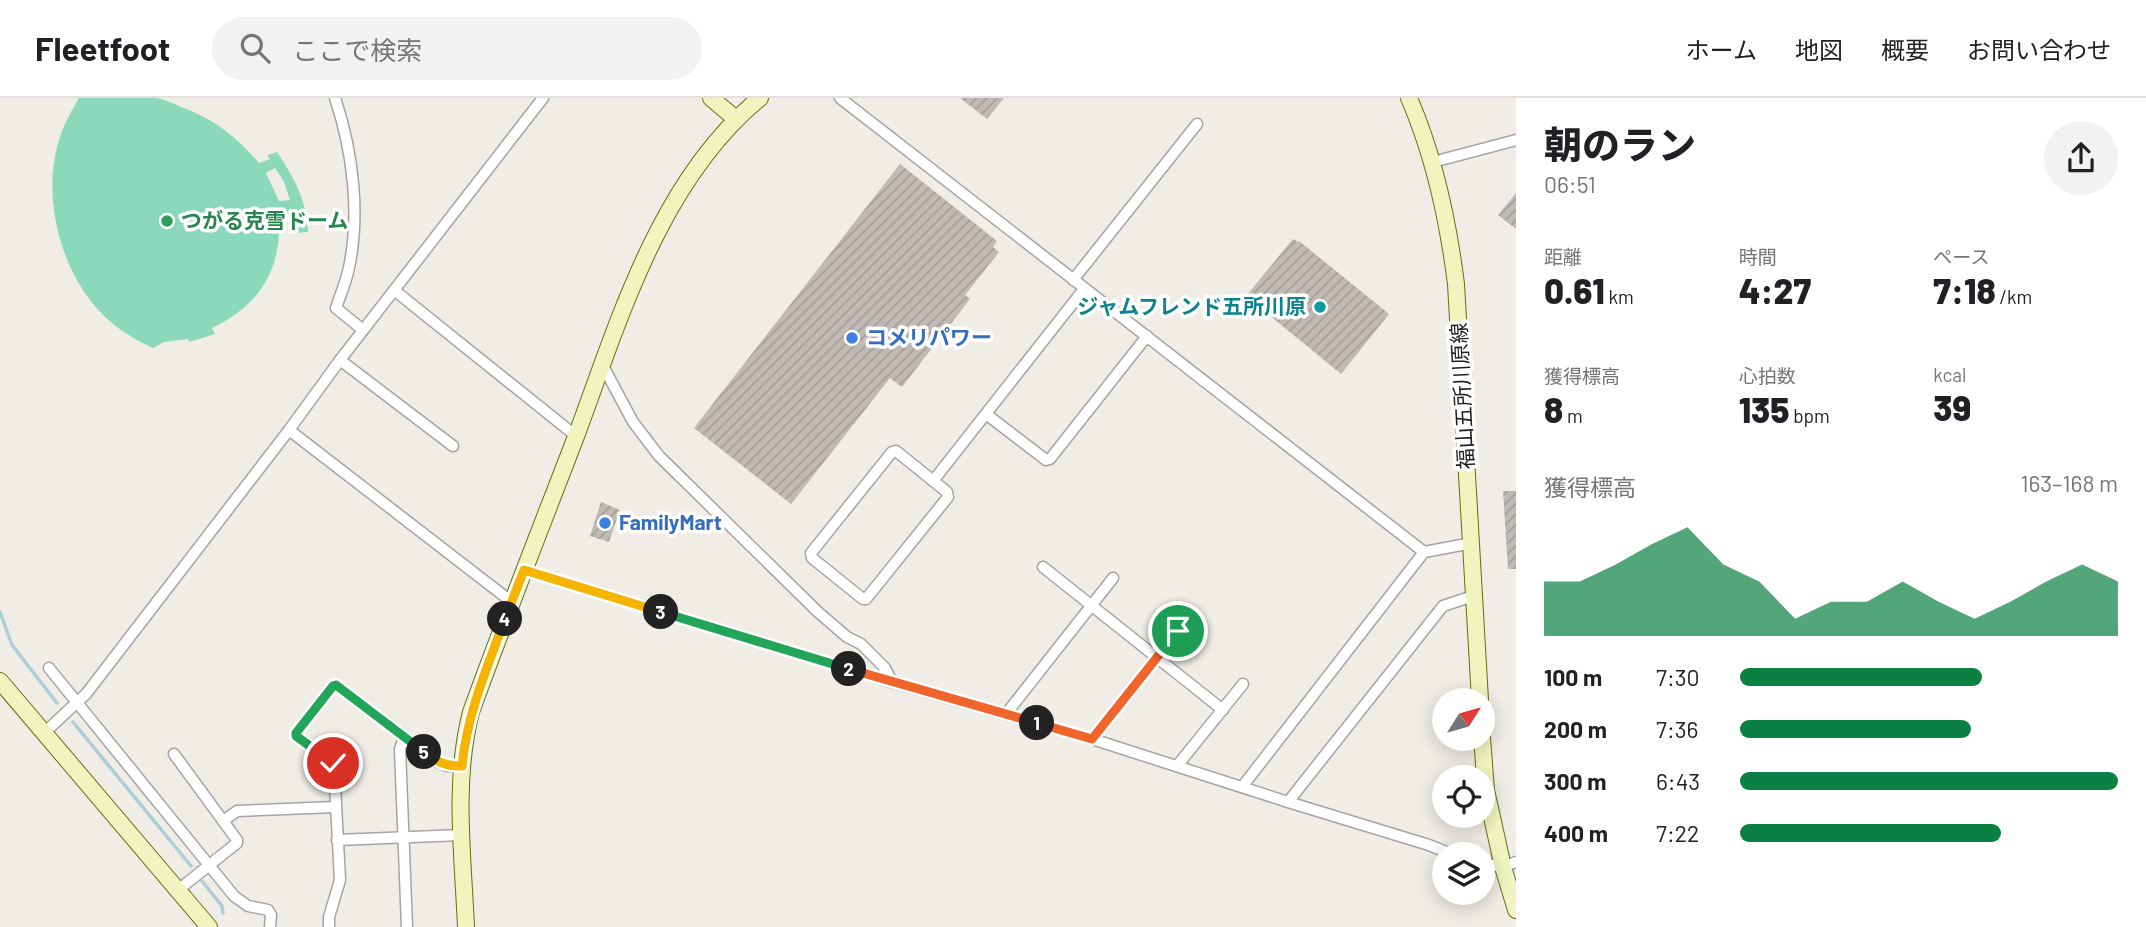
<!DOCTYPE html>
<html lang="ja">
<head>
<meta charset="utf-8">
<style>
	body { margin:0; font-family:Barlow,"Noto Sans JP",sans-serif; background:#f2f2f2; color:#202124; height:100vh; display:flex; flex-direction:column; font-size:26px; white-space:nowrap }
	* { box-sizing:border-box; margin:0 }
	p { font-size:23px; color:#757577 }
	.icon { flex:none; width:38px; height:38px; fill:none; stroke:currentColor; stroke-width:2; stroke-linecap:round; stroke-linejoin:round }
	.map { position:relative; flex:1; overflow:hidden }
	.sheet { display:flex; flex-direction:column; background:#fff; width:630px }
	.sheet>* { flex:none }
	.needle { width:46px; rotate:53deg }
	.buttons { position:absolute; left:1432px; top:590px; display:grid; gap:14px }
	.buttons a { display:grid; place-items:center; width:63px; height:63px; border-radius:50%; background:#fff; box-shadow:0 4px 18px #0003; font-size:35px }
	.pin { position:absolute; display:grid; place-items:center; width:60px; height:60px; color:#fff; margin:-30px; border:4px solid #fff; border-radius:50%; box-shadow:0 2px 7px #0007 }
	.km { position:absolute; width:35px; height:35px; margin:-18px; border-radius:50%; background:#222; color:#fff; font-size:19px; line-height:35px; text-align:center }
	.round { display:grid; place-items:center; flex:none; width:74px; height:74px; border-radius:37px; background:#f2f2f2 }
	.headline { display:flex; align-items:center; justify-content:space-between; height:119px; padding:0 28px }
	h1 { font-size:38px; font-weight:800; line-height:52px }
	.figures { display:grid; grid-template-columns:repeat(3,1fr); gap:10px; height:119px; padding:7px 28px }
	.figures div { display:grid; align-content:center }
	.figures b { font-size:35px; font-weight:800 }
	.figures small { font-size:19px; font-weight:400 }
	.figures p { font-size:19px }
	.chart { height:196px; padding:14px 28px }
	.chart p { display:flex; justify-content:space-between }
	.chart svg { width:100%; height:126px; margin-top:7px; fill:#0b8043; opacity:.7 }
	ul { padding:0 28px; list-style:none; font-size:23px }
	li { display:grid; grid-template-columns:112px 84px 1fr; align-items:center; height:52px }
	li i { height:18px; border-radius:9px; background:#0b8043 }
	header { display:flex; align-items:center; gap:42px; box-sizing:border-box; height:98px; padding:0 35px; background:#fff; border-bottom:2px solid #e0e0e0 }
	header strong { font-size:33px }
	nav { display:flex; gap:38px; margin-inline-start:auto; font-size:24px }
	.search { width:490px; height:63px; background:#f2f2f2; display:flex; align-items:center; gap:18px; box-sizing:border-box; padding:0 24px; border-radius:38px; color:#757577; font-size:26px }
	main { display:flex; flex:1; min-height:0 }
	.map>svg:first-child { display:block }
</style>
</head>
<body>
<header>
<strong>Fleetfoot</strong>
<div class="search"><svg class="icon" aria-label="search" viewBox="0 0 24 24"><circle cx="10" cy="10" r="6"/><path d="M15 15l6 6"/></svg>ここで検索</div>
<nav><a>ホーム</a><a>地図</a><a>概要</a><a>お問い合わせ</a></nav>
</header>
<main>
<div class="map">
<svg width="1516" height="829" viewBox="0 0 1516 829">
	<defs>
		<pattern id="building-hatch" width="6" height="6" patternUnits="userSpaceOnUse" patternTransform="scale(1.75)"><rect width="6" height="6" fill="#c0b9b4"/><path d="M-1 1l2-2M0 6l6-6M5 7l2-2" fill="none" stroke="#a59f9a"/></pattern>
	</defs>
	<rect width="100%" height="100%" fill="#f0ede7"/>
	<path fill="#8cd8bd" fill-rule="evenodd" d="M79,0C102,0 133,0 155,0C164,1 173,5 181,9C214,21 236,38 259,65L270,61L267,57L277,54C294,80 307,102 308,134L296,135L294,117H279C282,171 261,206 212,230L215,236L189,244L188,241L164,244L153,250C138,243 124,235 112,225C64,186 42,107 57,49C61,32 70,15 79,0ZM275,70L284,84L290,102L279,103L266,75Z"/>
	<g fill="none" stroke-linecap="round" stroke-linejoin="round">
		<g stroke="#acced9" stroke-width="3.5">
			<polyline points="0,514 12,547 57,605"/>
			<polyline points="73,624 191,768"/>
			<polyline points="202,783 222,808 223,815"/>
		</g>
	</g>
	<g fill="url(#building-hatch)">
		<polygon points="960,0 1004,0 987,21"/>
		<polygon points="900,66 997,143 993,149 999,154 965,197 970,201 902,289 890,280 791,406 694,330"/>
		<polygon points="1516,95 1516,131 1498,117"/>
		<polygon points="1293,141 1298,144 1299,143 1389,216 1341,276 1246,198"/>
		<polygon points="1503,393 1516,393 1516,471 1508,471"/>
		<polygon points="601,404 620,412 609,444 590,438"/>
	</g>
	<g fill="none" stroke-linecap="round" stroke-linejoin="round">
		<g stroke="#a4a4a4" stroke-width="13">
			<g id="street">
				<path d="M335,0C353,54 361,118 348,174C345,186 340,198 336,210L363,232"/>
				<polyline points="840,0 1424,454"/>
				<polyline points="1433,64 1516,42"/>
				<polyline points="1073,182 1197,26"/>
				<polyline points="394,192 576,338"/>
				<polyline points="340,262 453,348"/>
				<polyline points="602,266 633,324 659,358 818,514 847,539 861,546 885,570 892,584"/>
				<polyline points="986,316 1046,362 1050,361 1147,238"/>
				<polyline points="289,332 512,504"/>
				<polygon points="896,353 947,394 948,399 866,501 863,501 812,460 811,455 892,354"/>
				<polyline points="933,383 1084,191"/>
				<polyline points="1043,469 1223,612"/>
				<polyline points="524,472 892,584 1092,641 1288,704 1429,747 1451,756"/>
				<polyline points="49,570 234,798 248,808 268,812 271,817 270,829"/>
				<polyline points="1006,616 1113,480"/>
				<polyline points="44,635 86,596 289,332 340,262 543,0"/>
				<polyline points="404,639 400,651 407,829"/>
				<polyline points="1092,641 1178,533"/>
				<polyline points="174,656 237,742 237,745 178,792"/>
				<polyline points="1177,668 1243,586"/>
				<polyline points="1242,689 1424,454 1472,445"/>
				<polyline points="1288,704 1443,508 1473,498"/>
				<polyline points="223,723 237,713 335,709"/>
				<polyline points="337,742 461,737"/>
				<polyline points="1482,765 1503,769 1516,764"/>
				<polyline points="329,829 329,819 340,782 334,668 333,665 296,638 296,635 333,588 336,587 438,664 447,668 462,668"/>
			</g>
		</g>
		<g stroke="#626f0f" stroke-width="18">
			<g id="secondary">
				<polyline points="711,0 736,21"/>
				<path d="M1409,0C1435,60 1448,122 1456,186L1480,602"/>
				<polyline points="0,583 209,829"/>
				<polyline points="1482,640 1486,692 1503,769 1516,812"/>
				<path d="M466,829C463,758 453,684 471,614C504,523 540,432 575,341C619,223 659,83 760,0"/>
			</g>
		</g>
		<use href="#street" stroke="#fff" stroke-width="10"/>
		<use href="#secondary" stroke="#f0f5c0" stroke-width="16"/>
	</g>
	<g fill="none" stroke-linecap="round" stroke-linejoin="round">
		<g stroke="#fff" stroke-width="14">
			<polyline id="split-1" points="1037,625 1092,641 1178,533"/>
		</g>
		<g stroke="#fff" stroke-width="14">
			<polyline id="split-2" points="849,571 1037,625"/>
		</g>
		<g stroke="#fff" stroke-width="14">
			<polyline id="split-3" points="661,514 849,571"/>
		</g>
		<g stroke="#fff" stroke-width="14">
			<polyline id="split-4" points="505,521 524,472 661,514"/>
		</g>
		<g stroke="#fff" stroke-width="14">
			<path id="split-5" d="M424,654C437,664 445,668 462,668C467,616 487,570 505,521"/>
		</g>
		<g stroke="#fff" stroke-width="14">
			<polyline id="split-6" points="333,665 296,638 296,635 333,588 336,587 424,654"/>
		</g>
		<use href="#split-1" stroke="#f0652b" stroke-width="9"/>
		<use href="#split-2" stroke="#f0652b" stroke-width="9"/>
		<use href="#split-3" stroke="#22a559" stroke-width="9"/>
		<use href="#split-4" stroke="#f5b400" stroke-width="9"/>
		<use href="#split-5" stroke="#f5b400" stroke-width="9"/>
		<use href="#split-6" stroke="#22a559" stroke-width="9"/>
	</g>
	<circle fill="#2e9e5b" stroke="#fff" stroke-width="2.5" cx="167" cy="123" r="7"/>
	<circle fill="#0f9aa8" stroke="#fff" stroke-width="2.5" cx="1320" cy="209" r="7"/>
	<g fill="#3f7fe0" stroke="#fff" stroke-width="2.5">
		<circle cx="852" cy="240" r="7"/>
		<circle cx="605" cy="425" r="7"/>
	</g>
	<g text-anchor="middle" stroke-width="7" stroke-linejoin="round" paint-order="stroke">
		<g font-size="21" font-weight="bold" fill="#27864d" stroke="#fff" text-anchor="start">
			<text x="181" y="130">つがる克雪ドーム</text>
		</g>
		<g font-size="21" font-weight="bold" fill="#0d838f" stroke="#fff" text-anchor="end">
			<text x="1306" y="216">ジャムフレンド五所川原</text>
		</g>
		<g font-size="21" font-weight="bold" fill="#366cbe" stroke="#fff" text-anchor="start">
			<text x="866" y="247">コメリパワー</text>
			<text x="619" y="432">FamilyMart</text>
		</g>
		<g font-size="21" fill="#202020" stroke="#fff">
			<text transform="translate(1463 298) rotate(-93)" y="7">福山五所川原線</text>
		</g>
	</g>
</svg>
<div class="buttons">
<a><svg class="needle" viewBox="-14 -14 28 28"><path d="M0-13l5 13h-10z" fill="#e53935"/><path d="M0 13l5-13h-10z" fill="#757577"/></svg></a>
<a><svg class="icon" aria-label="locate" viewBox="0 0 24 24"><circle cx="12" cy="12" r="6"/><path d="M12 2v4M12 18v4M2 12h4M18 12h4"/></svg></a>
<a><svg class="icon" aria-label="layers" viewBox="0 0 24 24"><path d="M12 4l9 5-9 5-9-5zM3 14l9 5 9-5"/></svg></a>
</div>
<div class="pin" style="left:1178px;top:533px;background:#1e9e55"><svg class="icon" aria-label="arrive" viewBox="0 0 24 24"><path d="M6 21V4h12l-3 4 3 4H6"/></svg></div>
<div class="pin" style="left:333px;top:665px;background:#d93025"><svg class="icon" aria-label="check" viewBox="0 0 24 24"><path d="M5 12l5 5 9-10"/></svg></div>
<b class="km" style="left:1037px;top:625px">1</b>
<b class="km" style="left:849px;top:571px">2</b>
<b class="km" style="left:661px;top:514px">3</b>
<b class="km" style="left:505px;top:521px">4</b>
<b class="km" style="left:424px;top:654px">5</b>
</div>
<section class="sheet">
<div class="headline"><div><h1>朝のラン</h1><p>06:51</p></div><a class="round"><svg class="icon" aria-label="share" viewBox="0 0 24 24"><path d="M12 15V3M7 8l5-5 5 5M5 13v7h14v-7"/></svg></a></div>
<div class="figures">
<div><p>距離</p><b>0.61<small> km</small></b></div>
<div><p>時間</p><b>4:27</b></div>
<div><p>ペース</p><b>7:18<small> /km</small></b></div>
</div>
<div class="figures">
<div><p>獲得標高</p><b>8<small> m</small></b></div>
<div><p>心拍数</p><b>135<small> bpm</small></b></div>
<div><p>kcal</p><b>39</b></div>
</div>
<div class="chart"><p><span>獲得標高</span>163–168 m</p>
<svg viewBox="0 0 160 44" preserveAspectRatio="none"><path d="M0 44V25L10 25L20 19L30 12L40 6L50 19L60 25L70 38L80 32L90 32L100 25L110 32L120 38L130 32L140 25L150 19L160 25V44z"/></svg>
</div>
<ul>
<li><b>100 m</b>7:30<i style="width:64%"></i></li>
<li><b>200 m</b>7:36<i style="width:61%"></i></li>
<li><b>300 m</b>6:43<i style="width:100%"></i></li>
<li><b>400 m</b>7:22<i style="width:69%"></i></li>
</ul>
</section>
</main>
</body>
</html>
